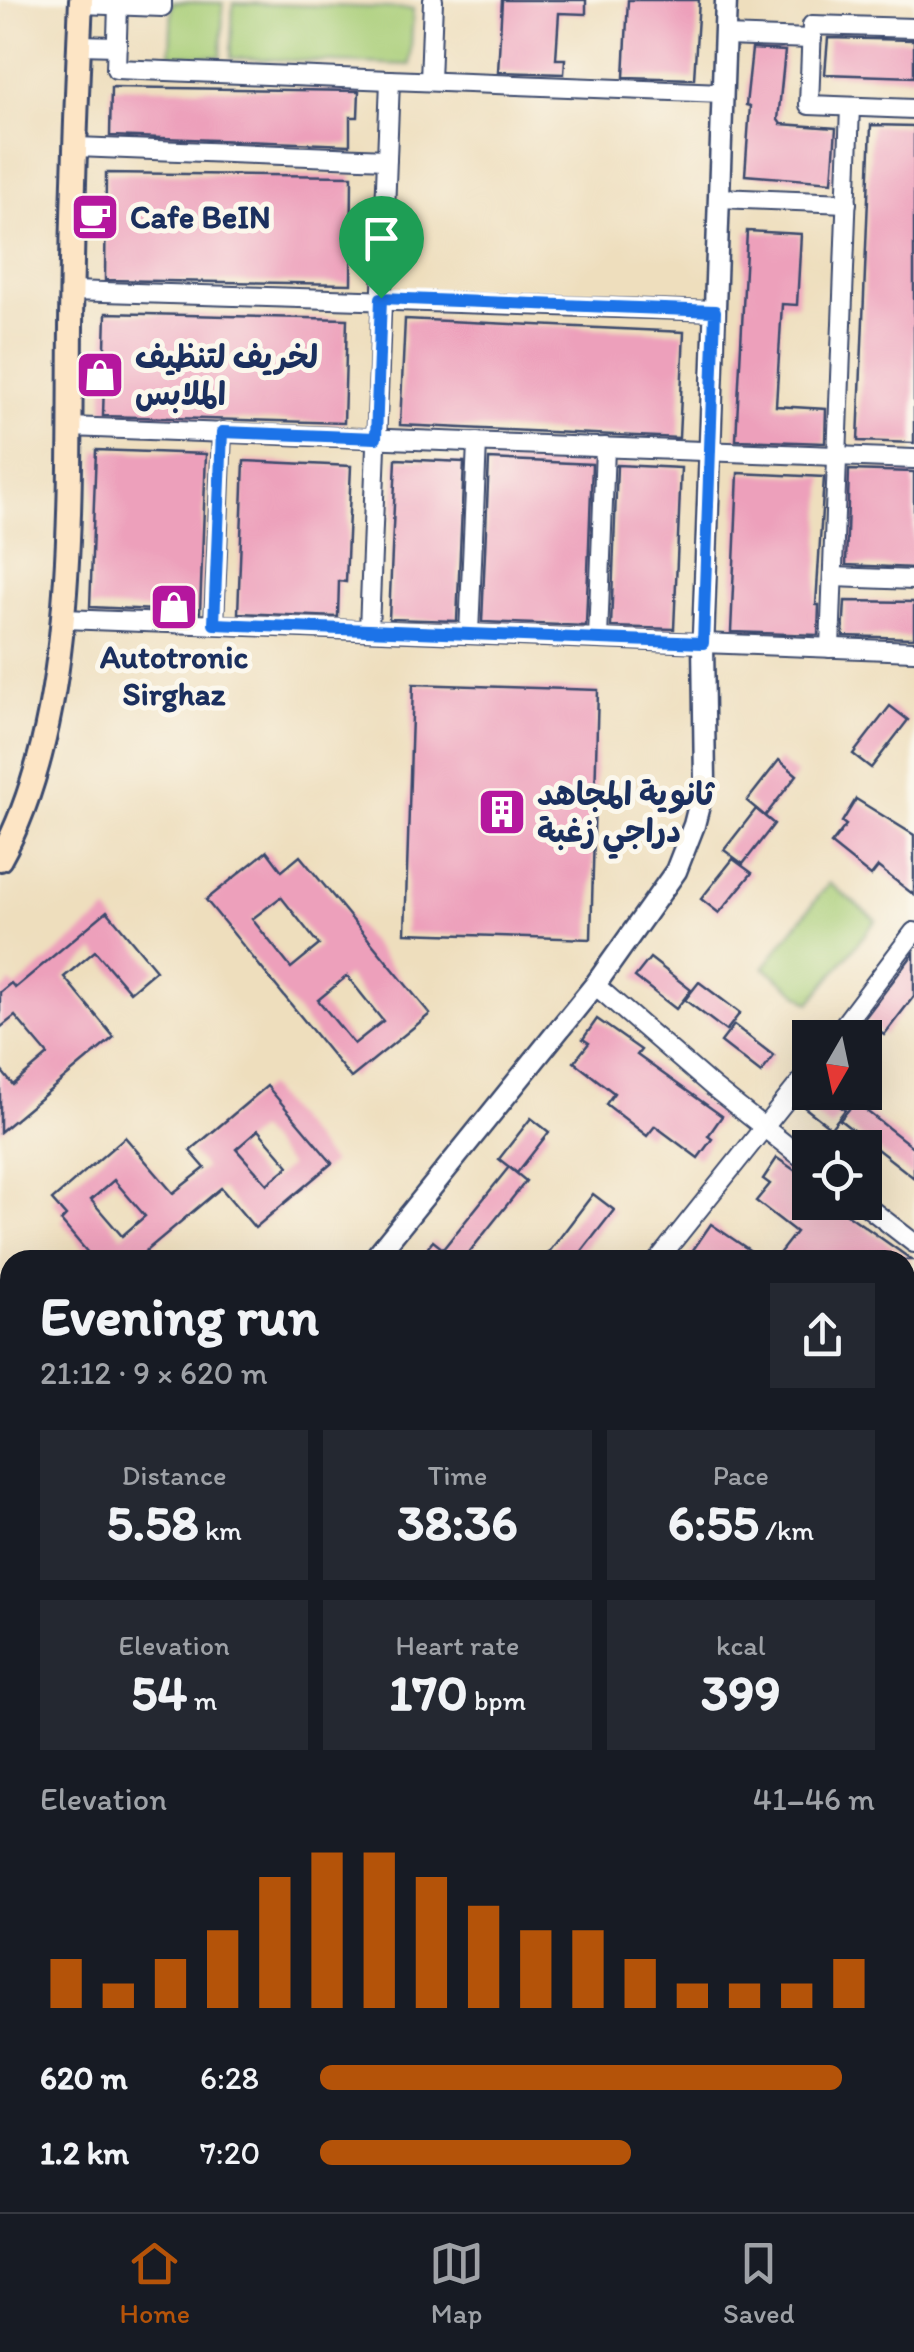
<!DOCTYPE html>
<html lang="en">
<head>
<meta charset="utf-8">
<style>
	body { margin:0; font-family:Itim,"Playpen Sans Arabic",sans-serif; background:#242831; color:#f1f3f6; height:100vh; display:flex; flex-direction:column; font-size:38px; white-space:nowrap }
	* { box-sizing:border-box; margin:0 }
	p { font-size:32px; color:#9ea1a6 }
	.icon { flex:none; width:55px; height:55px; fill:none; stroke:currentColor; stroke-width:2; stroke-linecap:round; stroke-linejoin:round }
	.map { position:relative; flex:1; overflow:hidden }
	.details { position:absolute; left:0px; top:1250px; width:915px; height:962px; display:flex; flex-direction:column; background:#171b24; border-radius:30px 30px 0 0; box-shadow:0 10px 40px #0002 }
	.details>* { flex:none }
	.needle { width:65px; rotate:189deg }
	.tools { position:absolute; left:792px; top:1020px; display:grid; gap:20px }
	.tools a { display:grid; place-items:center; width:90px; height:90px; border-radius:0px; background:#171b24; box-shadow:0 10px 40px #0002; font-size:50px }
	.pin { position:absolute; display:grid; place-items:center; width:85px; height:85px; color:#fff; margin:-102px -42px; border-radius:50% 50% 50% 0; rotate:-45deg; box-shadow:0 0 10px #0007 }
	.pin .icon { rotate:45deg }
	.round { display:grid; place-items:center; flex:none; width:105px; height:105px; border-radius:0px; background:#242831 }
	.summary { display:flex; align-items:center; justify-content:space-between; height:170px; padding:0 40px }
	h1 { font-size:55px; font-weight:700; line-height:75px }
	.stats { display:grid; grid-template-columns:repeat(3,1fr); gap:15px; height:170px; padding:10px 40px }
	.stats div { display:grid; align-content:center; border-radius:0px; background:#242831; text-align:center }
	.stats b { font-size:50px; font-weight:700 }
	.stats small { font-size:28px; font-weight:400 }
	.stats p { font-size:28px }
	.chart { height:280px; padding:20px 40px }
	.chart p { display:flex; justify-content:space-between }
	.chart svg { width:100%; height:180px; margin-top:10px; stroke:#b45309; stroke-width:6 }
	ul { padding:0 40px; list-style:none; font-size:32px }
	li { display:grid; grid-template-columns:160px 120px 1fr; align-items:center; height:75px }
	li i { height:25px; border-radius:12px; background:#b45309 }
	.dock { display:flex; justify-content:space-around; align-items:center; height:140px; border-top:2px solid #363941; background:#171b24; font-size:28px; color:#9ea1a6 }
	.dock a { display:grid; justify-items:center; gap:5px }
	.dock .active { color:#b45309 }
	.map>svg:first-child { display:block }
</style>
</head>
<body>
<div class="map">
<svg width="914" height="2212" viewBox="0 0 914 2212">
	<rect width="100%" height="100%" fill="#fbf7ec"/>
	<filter id="ink" filterUnits="userSpaceOnUse"><feTurbulence type="fractalNoise" baseFrequency=".01" numOctaves="2"/><feDisplacementMap in="SourceGraphic" scale="20" xChannelSelector="R" yChannelSelector="G"/><feConvolveMatrix kernelMatrix="1 2 1 2 8 2 1 2 1" color-interpolation-filters="sRGB"/></filter>
	<filter id="wash" filterUnits="userSpaceOnUse"><feTurbulence type="fractalNoise" baseFrequency=".0048" numOctaves="4" result="noise"/><feDisplacementMap in="SourceGraphic" scale="40" xChannelSelector="R" yChannelSelector="G"/><feGaussianBlur stdDeviation="2.25" result="paint"/><feColorMatrix in="noise" values="0 0 0 0 0 0 0 0 0 0 0 0 0 0 0 0 0 1.4 0 .05"/><feComposite in="paint" operator="in"/></filter>
	<g filter="url(#wash)">
		<rect width="100%" height="100%" fill="#eedebd"/>
		<g fill="#a8cd77" stroke="#627e6a" stroke-width="2.5">
			<polygon points="172,2 223,3 221,57 170,55"/>
			<polygon points="233,3 413,9 410,65 231,58"/>
			<polygon points="829,883 876,920 810,1003 764,967"/>
		</g>
		<g id="blocks">
			<g fill="#eda0bb" fill-rule="evenodd">
				<polygon points="502,0 586,0 586,14 559,13 556,59 565,59 564,74 498,72"/>
				<polygon points="628,0 699,0 694,79 624,77"/>
				<polygon points="828,38 914,40 914,77 825,74"/>
				<polygon points="752,49 785,51 778,120 781,124 836,128 832,182 745,175 750,106 746,105"/>
				<polygon points="111,87 359,91 358,117 350,117 350,145 110,136"/>
				<polygon points="871,125 914,126 914,443 858,441"/>
				<polygon points="106,173 352,176 351,284 105,280"/>
				<polygon points="747,231 801,234 797,305 782,304 776,406 826,409 825,443 736,440"/>
				<polygon points="106,313 347,319 344,423 103,416"/>
				<polygon points="405,319 684,332 679,438 400,425"/>
				<polygon points="96,450 206,454 200,612 90,607"/>
				<polygon points="396,459 464,462 457,621 389,619"/>
				<polygon points="489,459 592,464 586,626 482,622"/>
				<polygon points="244,461 351,466 346,582 339,581 338,617 238,613"/>
				<polygon points="617,465 681,468 674,629 611,627"/>
				<polygon points="849,470 914,472 914,568 846,565"/>
				<polygon points="738,473 824,477 816,605 819,605 818,635 731,632"/>
				<polygon points="845,601 914,602 914,638 843,636"/>
				<polygon points="413,684 598,690 591,939 405,933"/>
				<polygon points="890,706 908,720 871,768 853,754"/>
				<polygon points="779,760 797,775 765,816 747,801"/>
				<polygon points="856,799 914,835 914,895 878,867 871,876 831,844 846,825 842,822"/>
				<polygon points="756,809 774,824 743,864 724,850"/>
				<path d="M267,851L282,871L300,856L430,1014L351,1078L206,900ZM281,897L319,945L291,968L252,919ZM347,976L383,1021L354,1044L318,1000Z"/>
				<polygon points="733,859 752,873 719,913 701,899"/>
				<polygon points="107,911 156,970 130,992 95,951 64,977 114,1037 0,1132 0,1069 13,1085 48,1055 15,1016 0,1028 0,992 11,983 15,988"/>
				<polygon points="914,953 914,996 884,1035 864,1019"/>
				<polygon points="650,958 691,990 676,1009 635,977"/>
				<polygon points="699,982 740,1013 726,1031 685,1000"/>
				<polygon points="597,1019 641,1050 637,1055 722,1116 708,1136 712,1139 698,1158 655,1126 647,1136 606,1104 614,1093 574,1062 589,1043 583,1039"/>
				<polygon points="734,1025 774,1056 761,1073 721,1042"/>
				<path d="M267,1086L332,1163L255,1228L221,1188L135,1260H94L61,1221L66,1216L52,1200L125,1137L173,1193L205,1168L190,1151ZM258,1130L289,1166L267,1184L236,1149ZM114,1180L145,1216L122,1236L91,1200Z"/>
				<polygon points="810,1090 822,1092 845,1110 831,1128 799,1103"/>
				<polygon points="855,1102 914,1148 914,1178 840,1120"/>
				<polygon points="531,1118 549,1132 517,1173 499,1159"/>
				<polygon points="777,1158 810,1181 810,1202 830,1202 912,1260 774,1260 796,1232 756,1201 770,1184 763,1179"/>
				<polygon points="509,1167 526,1181 463,1260 418,1260 433,1241 443,1249"/>
				<polygon points="593,1194 614,1210 575,1260 543,1260"/>
				<polygon points="711,1224 764,1260 686,1260"/>
			</g>
		</g>
	</g>
	<g filter="url(#ink)">
		<use href="#blocks" fill-opacity="0" stroke="#3b496c" stroke-width="2.5"/>
		<g fill="none" stroke-linecap="round" stroke-linejoin="round">
			<g stroke="#3b496c" stroke-width="14">
				<g id="service">
					<polyline points="905,1703 914,1692"/>
					<polyline points="803,2202 811,2212"/>
				</g>
			</g>
			<g stroke="#3b496c" stroke-width="22">
				<g id="minor">
					<polyline points="81,4 162,7 162,0"/>
					<polyline points="118,5 116,69 390,80"/>
					<polyline points="914,28 812,25 809,105 914,109"/>
					<polyline points="725,36 812,39"/>
					<polyline points="79,45 117,46"/>
					<polyline points="430,81 433,0"/>
					<polyline points="76,147 387,159"/>
					<polyline points="719,198 847,203"/>
					<polyline points="71,291 715,311"/>
					<polyline points="70,427 914,459"/>
					<polyline points="833,577 914,580"/>
					<polyline points="64,619 914,651"/>
					<polyline points="214,624 222,432"/>
					<polyline points="369,630 390,80 723,93"/>
					<polyline points="469,634 477,442"/>
					<polyline points="598,639 605,447"/>
					<polyline points="830,648 850,107"/>
					<polyline points="595,985 713,1087 810,1164"/>
					<polyline points="834,1038 914,932"/>
					<polyline points="861,1202 914,1243"/>
					<polyline points="658,1260 810,1070"/>
					<polyline points="0,2072 10,2081"/>
					<polyline points="473,2202 484,2212"/>
					<polyline points="41,2212 50,2202"/>
					<polyline points="336,2212 345,2202"/>
				</g>
			</g>
			<g stroke="#3b496c" stroke-width="25">
				<polyline id="tertiary" points="373,1260 595,985 676,871 694,825 705,782 703,643 726,0"/>
			</g>
			<g stroke="#3b496c" stroke-width="28">
				<g id="secondary">
					<path d="M0,859C79,718 69,487 71,328C72,219 76,109 81,0"/>
					<polyline points="905,1423 914,1412"/>
					<polyline points="266,2212 275,2202"/>
				</g>
			</g>
			<g stroke="#3b496c" stroke-width="30">
				<g id="primary">
					<polyline points="0,1359 10,1371"/>
					<polyline points="700,2202 708,2212"/>
				</g>
			</g>
			<use href="#service" stroke="#fff" stroke-width="9"/>
			<use href="#minor" stroke="#fff" stroke-width="18"/>
			<use href="#tertiary" stroke="#fff" stroke-width="20"/>
			<use href="#secondary" stroke="#fde5c5" stroke-width="22"/>
			<use href="#primary" stroke="#fbbe6e" stroke-width="25"/>
		</g>
	</g>
	<g fill="none" stroke-linecap="round" stroke-linejoin="round" filter="url(#ink)">
		<g stroke="#fff" stroke-width="20">
			<polygon id="route" points="381,298 715,311 703,643 214,624 222,432 376,438"/>
		</g>
		<use href="#route" stroke="#1a73e8" stroke-width="12"/>
	</g>
	<defs>
		<g id="cafe-square" transform="scale(2.5)"><rect x="-9" y="-9" width="18" height="18" rx="4" fill="#b5179e" stroke="#fbf7ec"/><path d="M-5.5-4.5H6V0H3Q3 3.5 0 3.5H-2.5Q-5.5 3.5-5.5 0ZM3-3.2v2h1.7v-2ZM-6 4.5H4V6H-6Z" fill="#fff"/></g>
		<g id="shop-square" transform="scale(2.5)"><rect x="-9" y="-9" width="18" height="18" rx="4" fill="#b5179e" stroke="#fbf7ec"/><path d="M-5-2.5h2.3a2.7 3.5 0 0 1 5.4 0H5L5.5 6h-11ZM-1.5-2.5h3a1.5 2.3 0 0 0-3 0Z" fill="#fff"/></g>
		<g id="building-square" transform="scale(2.5)"><rect x="-9" y="-9" width="18" height="18" rx="4" fill="#b5179e" stroke="#fbf7ec"/><path d="M-4-6H4V6H1V3H-1V6H-4ZM-2.5-4.3h1.7v1.8h-1.7ZM.8-4.3h1.7v1.8H.8ZM-2.5-1h1.7V.8h-1.7ZM.8-1h1.7V.8H.8Z" fill="#fff"/></g>
	</defs>
	<g fill-rule="evenodd">
		<use href="#cafe-square" x="95" y="217"/>
		<use href="#shop-square" x="100" y="375"/>
		<use href="#shop-square" x="174" y="607"/>
		<use href="#building-square" x="502" y="812"/>
	</g>
	<g text-anchor="middle" stroke-width="10" stroke-linejoin="round" paint-order="stroke">
		<g font-size="32" font-weight="bold" fill="#1b2f5e" stroke="#fbf7ec" text-anchor="start">
			<text x="130" y="228">Cafe BeIN</text>
			<text x="135" y="368">لخريف لتنظيف<tspan x="135" dy="37">الملابس</tspan></text>
			<text x="174" y="668" text-anchor="middle">Autotronic<tspan x="174" dy="37">Sirghaz</tspan></text>
			<text x="537" y="805">ثانوية المجاهد<tspan x="537" dy="37">دراجي زغبة</tspan></text>
		</g>
	</g>
</svg>
<div class="tools">
<a><svg class="needle" viewBox="-14 -14 28 28"><path d="M0-13l5 13h-10z" fill="#e53935"/><path d="M0 13l5-13h-10z" fill="#9ea1a6"/></svg></a>
<a><svg class="icon" aria-label="locate" viewBox="0 0 24 24"><circle cx="12" cy="12" r="6"/><path d="M12 2v4M12 18v4M2 12h4M18 12h4"/></svg></a>
</div>
<div class="pin" style="left:381px;top:298px;background:#1e9e55"><svg class="icon" aria-label="arrive" viewBox="0 0 24 24"><path d="M6 21V4h12l-3 4 3 4H6"/></svg></div>
<section class="details">
<div class="summary"><div><h1>Evening run</h1><p>21:12 · 9 × 620 m</p></div><a class="round"><svg class="icon" aria-label="share" viewBox="0 0 24 24"><path d="M12 15V3M7 8l5-5 5 5M5 13v7h14v-7"/></svg></a></div>
<div class="stats">
<div><p>Distance</p><b>5.58<small> km</small></b></div>
<div><p>Time</p><b>38:36</b></div>
<div><p>Pace</p><b>6:55<small> /km</small></b></div>
</div>
<div class="stats">
<div><p>Elevation</p><b>54<small> m</small></b></div>
<div><p>Heart rate</p><b>170<small> bpm</small></b></div>
<div><p>kcal</p><b>399</b></div>
</div>
<div class="chart"><p><span>Elevation</span>41–46 m</p>
<svg viewBox="0 0 160 44" preserveAspectRatio="none"><path d="M5 44V32M15 44V38M25 44V32M35 44V25M45 44V12M55 44V6M65 44V6M75 44V12M85 44V19M95 44V25M105 44V25M115 44V32M125 44V38M135 44V38M145 44V38M155 44V32"/></svg>
</div>
<ul>
<li><b>620 m</b>6:28<i style="width:94%"></i></li>
<li><b>1.2 km</b>7:20<i style="width:56%"></i></li>
</ul>
</section>
</div>
<nav class="dock">
<a class="active"><svg class="icon" aria-label="home" viewBox="0 0 24 24"><path d="M3 11l9-7 9 7M6 9v11h12V9"/></svg>Home</a>
<a><svg class="icon" aria-label="map" viewBox="0 0 24 24"><path d="M3 6l6-2 6 2 6-2v14l-6 2-6-2-6 2zM9 4v14M15 6v14"/></svg>Map</a>
<a><svg class="icon" aria-label="saved" viewBox="0 0 24 24"><path d="M7 4h10v16l-5-4-5 4z"/></svg>Saved</a>
</nav>
</body>
</html>
